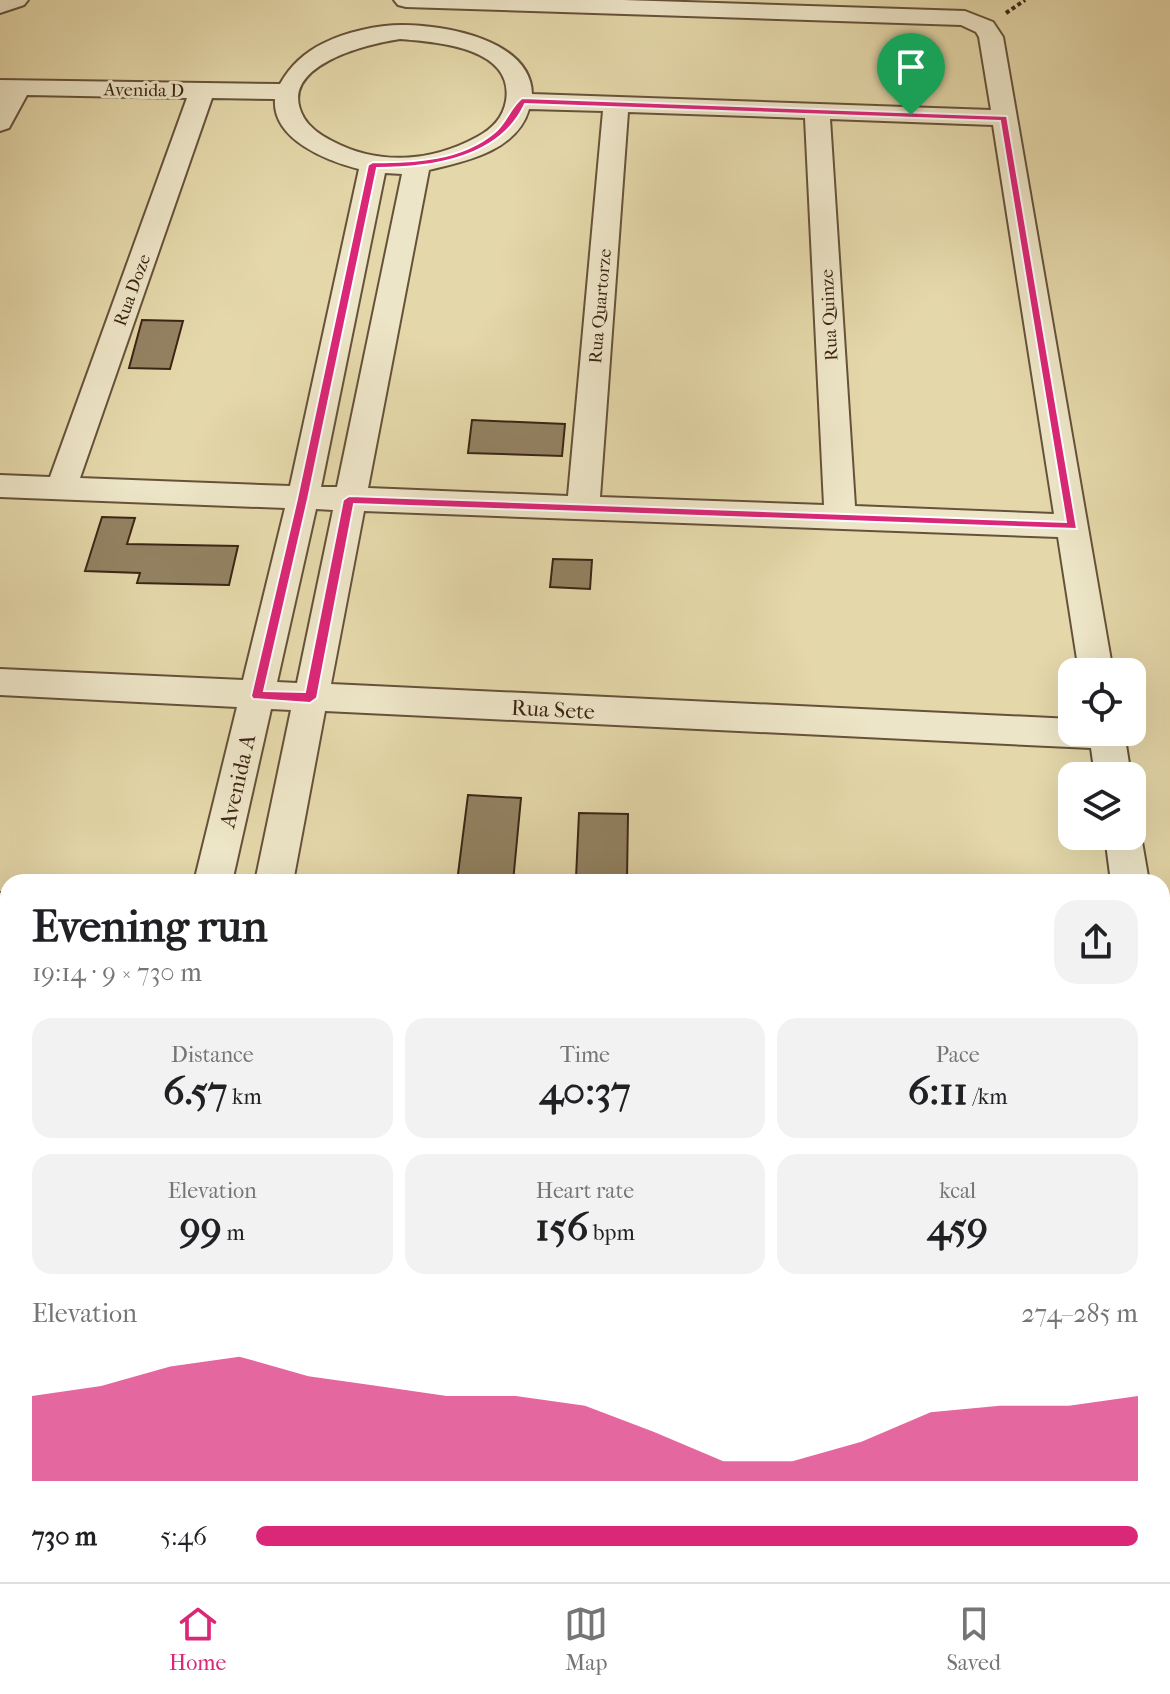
<!DOCTYPE html>
<html lang="en">
<head>
<meta charset="utf-8">
<style>
	body { margin:0; font-family:"IM FELL French Canon",serif; background:#f2f2f2; color:#202124; height:100vh; display:flex; flex-direction:column; font-size:30px; white-space:nowrap }
	* { box-sizing:border-box; margin:0 }
	p { font-size:26px; color:#757577 }
	.icon { flex:none; width:44px; height:44px; fill:none; stroke:currentColor; stroke-width:2; stroke-linecap:round; stroke-linejoin:round }
	.map { position:relative; flex:1; overflow:hidden }
	.sheet { position:absolute; left:0px; top:874px; width:1170px; height:708px; display:flex; flex-direction:column; background:#fff; border-radius:24px 24px 0 0; box-shadow:0 8px 32px #0002 }
	.sheet>* { flex:none }
	.tools { position:absolute; left:1058px; top:658px; display:grid; gap:16px }
	.tools a { display:grid; place-items:center; width:88px; height:88px; border-radius:16px; background:#fff; box-shadow:0 8px 32px #0002; font-size:40px }
	.pin { position:absolute; display:grid; place-items:center; width:68px; height:68px; color:#fff; margin:-82px -34px; border-radius:50% 50% 50% 0; rotate:-45deg; box-shadow:0 0 8px #0007 }
	.pin .icon { rotate:45deg }
	.round { display:grid; place-items:center; flex:none; width:84px; height:84px; border-radius:24px; background:#f2f2f2 }
	.headline { display:flex; align-items:center; justify-content:space-between; height:136px; padding:0 32px }
	h1 { font-size:44px; font-weight:700; line-height:60px }
	.stats { display:grid; grid-template-columns:repeat(3,1fr); gap:12px; height:136px; padding:8px 32px }
	.stats div { display:grid; align-content:center; border-radius:20px; background:#f2f2f2; text-align:center }
	.stats b { font-size:40px; font-weight:700 }
	.stats small { font-size:22px; font-weight:400 }
	.stats p { font-size:22px }
	.chart { height:224px; padding:16px 32px }
	.chart p { display:flex; justify-content:space-between }
	.chart svg { width:100%; height:144px; margin-top:8px; fill:#db2777; opacity:.7 }
	ul { padding:0 32px; list-style:none; font-size:26px }
	li { display:grid; grid-template-columns:128px 96px 1fr; align-items:center; height:60px }
	li i { height:20px; border-radius:10px; background:#db2777 }
	.tab-bar { display:flex; justify-content:space-around; align-items:center; height:112px; border-top:2px solid #e0e0e0; background:#fff; font-size:22px; color:#757577 }
	.tab-bar a { display:grid; justify-items:center; gap:4px }
	.tab-bar .current { color:#db2777 }
	.map>svg:first-child { display:block }
</style>
</head>
<body>
<div class="map">
<svg width="1170" height="1582" viewBox="0 0 1170 1582">
	<rect width="100%" height="100%" fill="#e4d7a9"/>
	<filter id="stains"><feTurbulence type="fractalNoise" baseFrequency=".0025" numOctaves="4"/><feColorMatrix values="0 0 0 0 .2 0 0 0 0 .09 0 0 0 0 .02 0 0 0 .5 -.17"/></filter>
	<radialGradient id="worn" r=".72"><stop offset=".6" stop-color="#630" stop-opacity="0"/><stop offset="1" stop-color="#630" stop-opacity=".3"/></radialGradient>
	<g fill="#938262" stroke="#3c2515" stroke-width="2">
		<polygon points="142,320 183,321 170,369 129,368"/>
		<polygon points="472,420 565,424 562,456 468,453"/>
		<polygon points="102,517 135,518 127,544 238,546 229,585 137,583 140,573 85,571"/>
		<polygon points="553,559 592,560 590,589 550,587"/>
		<polygon points="468,795 521,798 513,882 457,882"/>
		<polygon points="579,813 628,814 627,879 576,878"/>
	</g>
	<g fill="none" stroke-linecap="round" stroke-linejoin="round">
		<g stroke="#66523a" stroke-width="4">
			<g id="minor">
				<polygon points="0,0 28,0 24,5 0,13"/>
				<path d="M394,0H623L965,11L993,22L1003,37L1113,672H1079L1058,537L364,511L331,684L1072,719V732H1124L1131,776H1095L1091,748L325,711L293,882H255L291,710L271,709L232,882H194L237,707L0,695V669L243,680L285,508L0,497V475L50,477L187,98L27,95L9,128L0,131V80L280,84C290,66 305,52 324,43C346,32 377,25 402,25C443,25 531,39 532,94L991,110L979,37L976,32L961,25L406,7L398,5ZM400,39C436,42 515,47 506,101C503,118 492,129 477,137C431,162 379,166 332,141C322,136 310,128 304,118C274,66 367,44 400,39ZM212,98L275,99C272,140 328,161 359,169L290,486L80,478ZM529,109L603,111L568,496L368,488L429,170C466,161 517,151 529,109ZM628,112L805,118L824,505L600,497ZM830,119L993,125L1054,514L855,506ZM385,173L402,174L337,487H321ZM316,509L333,510L297,683L277,682Z"/>
				<polygon points="1132,824 1141,836 1149,882 1111,882 1105,836 1132,836"/>
				<polygon points="0,893 8,894 8,928 0,927"/>
				<polygon points="1162,1062 1170,1065 1170,1151 1162,1148"/>
				<polygon points="0,1162 8,1163 8,1205 0,1204"/>
				<polygon points="1162,1237 1170,1238 1170,1282 1162,1281"/>
				<polygon points="8,1392 8,1440 0,1443 0,1395"/>
				<polygon points="275,1574 323,1574 322,1582 274,1582"/>
				<polygon points="379,1574 537,1574 540,1582 382,1582"/>
			</g>
		</g>
		<polyline stroke="#3c2515" stroke-width="4" stroke-dasharray="4 3" stroke-linecap="butt" points="1006,13 1025,0"/>
		<use href="#minor" fill="#ede5c7" fill-rule="evenodd"/>
	</g>
	<path fill="#db2777" stroke="#fff" stroke-width="2" fill-rule="evenodd" d="M522,98L1007,116L1077,529L354,504L317,698L310,703L253,699L251,696L297,499L368,165L373,162C414,163 462,160 495,132C506,123 511,106 522,98ZM525,104L1000,121L1066,522L349,496L343,500L305,692L264,691L308,499L377,168C431,168 500,159 525,104Z"/>
	<g text-anchor="middle" stroke-width="6" stroke-linejoin="round" paint-order="stroke">
		<g font-size="18" fill="#3c2515" stroke="#ede5c7">
			<text transform="translate(144 90) rotate(1)" y="6">Avenida D</text>
			<text transform="translate(132 290) rotate(-70)" y="6">Rua Doze</text>
			<text transform="translate(600 306) rotate(-85)" y="6">Rua Quartorze</text>
			<text transform="translate(829 315) rotate(-93)" y="6">Rua Quinze</text>
		</g>
		<g font-size="22" fill="#3c2515" stroke="#ede5c7">
			<text transform="translate(553 709) rotate(3)" y="8">Rua Sete</text>
			<text transform="translate(237 781) rotate(-77)" y="8">Avenida A</text>
		</g>
	</g>
	<rect width="100%" height="100%" filter="url(#stains)"/>
	<rect width="100%" height="100%" fill="url(#worn)"/>
</svg>
<div class="tools">
<a><svg class="icon" aria-label="locate" viewBox="0 0 24 24"><circle cx="12" cy="12" r="6"/><path d="M12 2v4M12 18v4M2 12h4M18 12h4"/></svg></a>
<a><svg class="icon" aria-label="layers" viewBox="0 0 24 24"><path d="M12 4l9 5-9 5-9-5zM3 14l9 5 9-5"/></svg></a>
</div>
<div class="pin" style="left:911px;top:115px;background:#1e9e55"><svg class="icon" aria-label="arrive" viewBox="0 0 24 24"><path d="M6 21V4h12l-3 4 3 4H6"/></svg></div>
<section class="sheet">
<div class="headline"><div><h1>Evening run</h1><p>19:14 · 9 × 730 m</p></div><a class="round"><svg class="icon" aria-label="share" viewBox="0 0 24 24"><path d="M12 15V3M7 8l5-5 5 5M5 13v7h14v-7"/></svg></a></div>
<div class="stats">
<div><p>Distance</p><b>6.57<small> km</small></b></div>
<div><p>Time</p><b>40:37</b></div>
<div><p>Pace</p><b>6:11<small> /km</small></b></div>
</div>
<div class="stats">
<div><p>Elevation</p><b>99<small> m</small></b></div>
<div><p>Heart rate</p><b>156<small> bpm</small></b></div>
<div><p>kcal</p><b>459</b></div>
</div>
<div class="chart"><p><span>Elevation</span>274–285 m</p>
<svg viewBox="0 0 160 44" preserveAspectRatio="none"><path d="M0 44V18L10 15L20 9L30 6L40 12L50 15L60 18L70 18L80 21L90 29L100 38L110 38L120 32L130 23L140 21L150 21L160 18V44z"/></svg>
</div>
<ul>
<li><b>730 m</b>5:46<i style="width:100%"></i></li>
</ul>
</section>
</div>
<nav class="tab-bar">
<a class="current"><svg class="icon" aria-label="home" viewBox="0 0 24 24"><path d="M3 11l9-7 9 7M6 9v11h12V9"/></svg>Home</a>
<a><svg class="icon" aria-label="map" viewBox="0 0 24 24"><path d="M3 6l6-2 6 2 6-2v14l-6 2-6-2-6 2zM9 4v14M15 6v14"/></svg>Map</a>
<a><svg class="icon" aria-label="saved" viewBox="0 0 24 24"><path d="M7 4h10v16l-5-4-5 4z"/></svg>Saved</a>
</nav>
</body>
</html>
